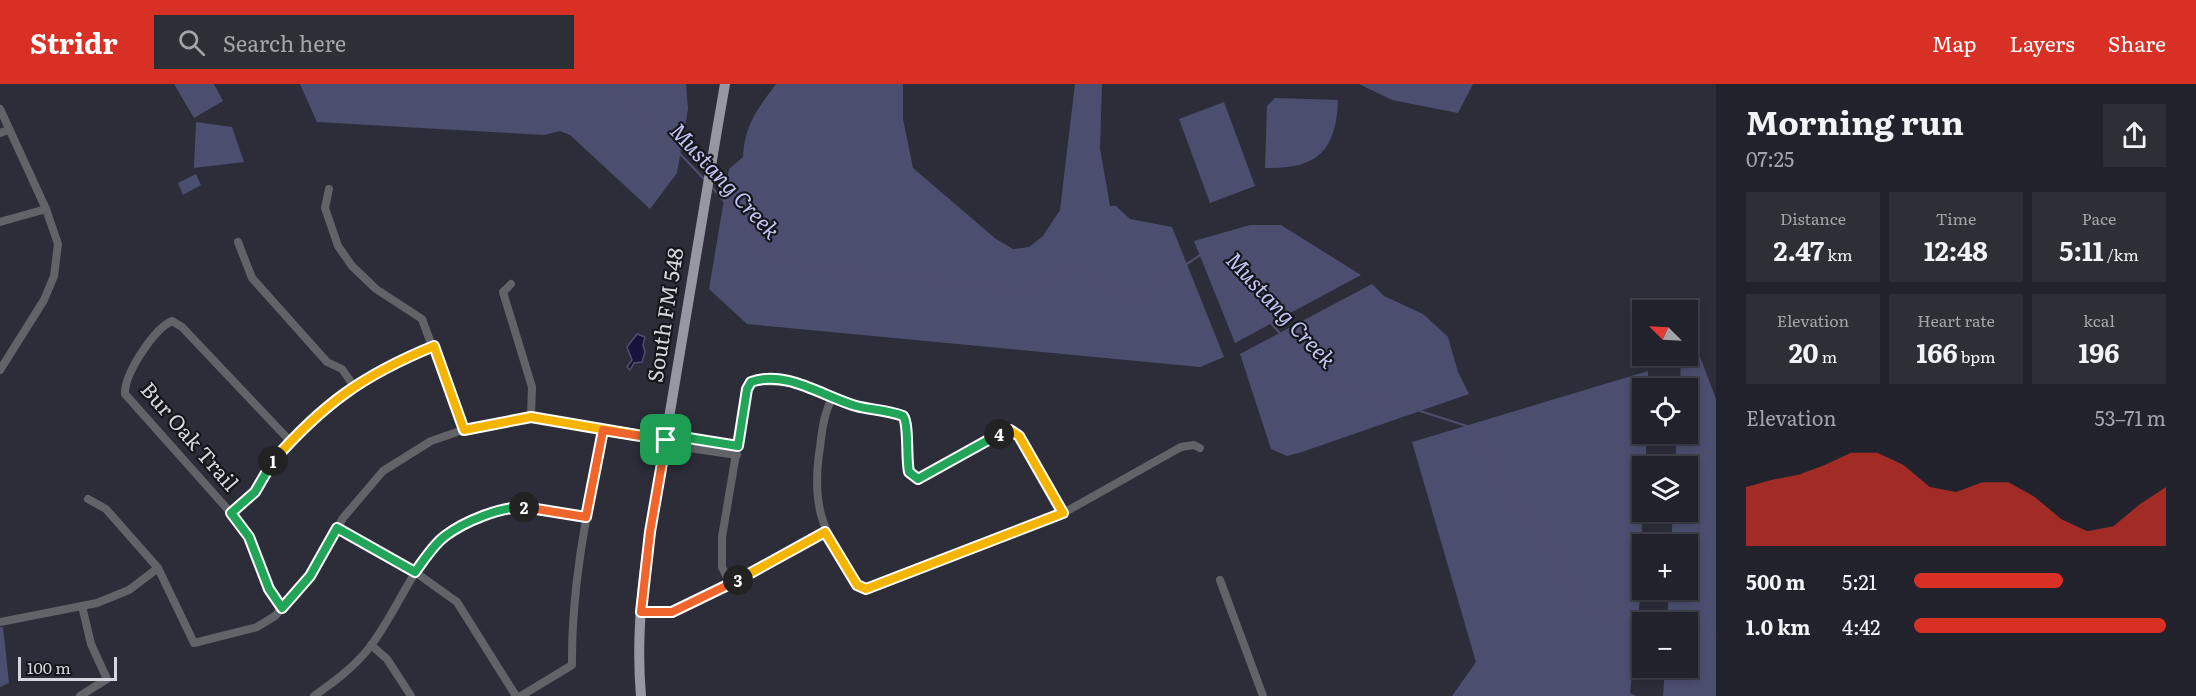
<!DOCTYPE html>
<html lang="en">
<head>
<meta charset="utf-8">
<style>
	body { margin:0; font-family:Literata,serif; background:#2d2f37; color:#f1f3f6; height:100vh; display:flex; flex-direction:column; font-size:22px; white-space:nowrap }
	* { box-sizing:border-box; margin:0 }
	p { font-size:20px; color:#a2a4a9 }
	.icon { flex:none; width:33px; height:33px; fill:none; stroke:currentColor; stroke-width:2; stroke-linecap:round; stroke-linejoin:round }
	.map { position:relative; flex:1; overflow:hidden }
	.sheet { display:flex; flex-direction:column; background:#21222b; width:480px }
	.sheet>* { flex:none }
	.needle { width:39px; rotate:294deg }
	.tools { position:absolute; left:1632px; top:216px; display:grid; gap:12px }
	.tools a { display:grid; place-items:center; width:66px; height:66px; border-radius:0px; background:#21222b; box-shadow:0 3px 9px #0003,0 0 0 2px #3e3f47; font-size:30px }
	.scale { position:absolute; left:18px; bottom:15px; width:99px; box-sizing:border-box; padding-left:6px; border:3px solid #d5d6de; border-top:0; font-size:16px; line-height:21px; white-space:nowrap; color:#d5d6de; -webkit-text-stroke:4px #15161b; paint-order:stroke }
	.pin { position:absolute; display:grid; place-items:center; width:51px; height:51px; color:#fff; margin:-26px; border-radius:12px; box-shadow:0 3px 9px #0006 }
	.km { position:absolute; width:30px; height:30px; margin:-15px; border-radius:50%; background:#222; color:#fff; font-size:16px; line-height:30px; text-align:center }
	.round { display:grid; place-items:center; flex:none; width:63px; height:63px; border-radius:0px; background:#2d2f37 }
	.headline { display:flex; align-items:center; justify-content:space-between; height:102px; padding:0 30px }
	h1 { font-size:33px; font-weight:700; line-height:45px }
	.metrics { display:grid; grid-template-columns:repeat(3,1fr); gap:9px; height:102px; padding:6px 30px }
	.metrics div { display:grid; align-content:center; border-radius:0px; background:#2d2f37; text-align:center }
	.metrics b { font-size:26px; font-weight:700 }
	.metrics small { font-size:16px; font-weight:400 }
	.metrics p { font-size:16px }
	.chart { height:168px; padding:12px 30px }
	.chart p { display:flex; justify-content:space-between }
	.chart svg { width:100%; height:108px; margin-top:6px; fill:#d93025; opacity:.7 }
	ul { padding:0 30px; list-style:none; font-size:20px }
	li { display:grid; grid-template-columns:96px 72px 1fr; align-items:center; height:45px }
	li i { height:15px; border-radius:8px; background:#d93025 }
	header { display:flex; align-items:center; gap:36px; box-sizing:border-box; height:84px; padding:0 30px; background:#d93025; color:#fff }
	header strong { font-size:28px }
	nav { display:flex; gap:33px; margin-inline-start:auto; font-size:21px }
	.search { width:420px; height:54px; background:#2d2f37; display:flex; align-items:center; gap:15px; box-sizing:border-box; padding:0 21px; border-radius:0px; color:#a2a4a9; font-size:22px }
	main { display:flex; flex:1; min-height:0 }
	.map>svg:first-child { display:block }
</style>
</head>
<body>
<header>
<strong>Stridr</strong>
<div class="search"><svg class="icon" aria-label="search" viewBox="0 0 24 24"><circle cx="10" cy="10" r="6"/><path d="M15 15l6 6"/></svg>Search here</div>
<nav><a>Map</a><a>Layers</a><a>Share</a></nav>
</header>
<main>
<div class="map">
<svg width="1716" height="612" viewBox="0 0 1716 612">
	<rect width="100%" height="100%" fill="#2c2d39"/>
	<g fill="#4c4e70">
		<polygon points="174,0 214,0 223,17 194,34"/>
		<polygon points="300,0 686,0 688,25 677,89 650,125 570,51 560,47 544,51 317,38"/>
		<path d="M776,0H903V35L913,84L996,155L1013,165L1029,163L1043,152L1060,126L1075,0H1102L1100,64L1110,122H1116L1130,135L1172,143L1224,273L1200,283L747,240L709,205L729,85L743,73C745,40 757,26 776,0Z"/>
		<polygon points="1359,0 1473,0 1458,29 1392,16"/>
		<path d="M1275,14L1338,16C1336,68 1317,85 1265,84L1267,22Z"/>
		<polygon points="1224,18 1255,102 1210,119 1179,35"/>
		<polygon points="196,38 232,43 244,78 194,84"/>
		<polygon points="196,90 201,101 183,111 178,99"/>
		<polygon points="1250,141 1281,141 1361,191 1235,259 1194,157"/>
		<polygon points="1372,200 1384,212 1423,230 1448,253 1458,288 1469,310 1302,368 1287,372 1271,365 1240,270"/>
		<polygon points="1688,241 1716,315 1716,612 1663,612 1665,584 1688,584 1688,538 1667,538 1669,506 1688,506 1688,460 1671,460 1673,428 1688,428 1688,382 1675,382 1677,350 1688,350 1688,304 1680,304 1681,272 1688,272"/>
		<polygon points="1648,287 1648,304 1642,304 1642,350 1646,350 1646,382 1642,382 1642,496 1630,609 1636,612 1452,612 1476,578 1412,358"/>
		<polygon points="0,543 3,543 9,599 0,603"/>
	</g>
	<polygon fill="#16133d" stroke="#4f4e6d" stroke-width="1.5" points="637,250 645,253 643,261 645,268 642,278 634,279 630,286 627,283 632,276 627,263"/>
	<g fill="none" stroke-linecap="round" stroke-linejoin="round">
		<g stroke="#4f4e6d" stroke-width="2">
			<polyline points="600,0 621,8 705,96"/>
			<polyline points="711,102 767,168 817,186 922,193 1019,208 1074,181 1135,215 1206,167 1321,295 1476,345 1511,412 1544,451 1587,530 1649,538"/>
			<polyline points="1688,544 1711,547 1716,556"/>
		</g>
		<g stroke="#626369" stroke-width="8">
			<polyline points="0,25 46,125 58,160 54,192 44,216 0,286"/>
			<polyline points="0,49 9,46"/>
			<polyline points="329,105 325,124 338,162 352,182 376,205 422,235 463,346"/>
			<polyline points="0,138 46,125"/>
			<polyline points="238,158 252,194 327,278 342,285 353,301"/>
			<polyline points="511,200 503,208 532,303 531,333"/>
			<path d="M832,314C824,330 822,346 820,363C810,428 825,447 857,501L862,505L1051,436L1181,363L1194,361L1200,364"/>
			<polyline points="666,356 676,352 738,362"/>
			<polyline points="88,415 106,425 158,484 194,559 257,543 275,532 310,492 343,434 383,387 431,357 463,346 531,333 666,356 675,362 737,371"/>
			<polyline points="231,429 255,408 272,378 299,347 353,301 398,277 433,262"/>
			<polyline points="337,444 415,488 457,518 516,612"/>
			<polyline points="1220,496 1263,612"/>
			<path d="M730,500L722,483V453L747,305L755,297L796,299L846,319L903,332C909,339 906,375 909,388L918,395L1006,347H1013L1019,352L1063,429"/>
			<path d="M282,524L269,505L249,453L231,429L125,310C124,290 154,245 172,237L182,243L290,357"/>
			<polyline points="641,528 659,530 686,523 825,448"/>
			<polyline points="0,538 97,519 129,506 158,484"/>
			<polyline points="371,561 387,575 411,612"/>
			<polyline points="80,612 107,595 91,560 82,522"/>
			<path d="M314,612C334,598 357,581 372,560C410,508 416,458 484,433C493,430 504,424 514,423C537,421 563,429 586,433"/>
			<path d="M521,612L572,581C571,502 588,423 603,346"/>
		</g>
		<path stroke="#9597a3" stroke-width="10" d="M641,612C633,523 653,433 667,346C686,230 705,115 725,0"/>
	</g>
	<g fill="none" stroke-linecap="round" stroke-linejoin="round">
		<g stroke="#fff" stroke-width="12">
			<path id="split-1" d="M273,377C323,320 363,291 434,262L464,346L531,333L666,356"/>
		</g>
		<g stroke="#fff" stroke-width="12">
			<path id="split-2" d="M273,377L255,408L231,429L249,453L269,505L282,524L310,492L337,444L415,488C424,476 434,460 445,452C465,437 500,423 524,423"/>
		</g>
		<g stroke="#fff" stroke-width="12">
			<polyline id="split-3" points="524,423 586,433 603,346 666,356 650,448 641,528 672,528 738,496"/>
		</g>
		<g stroke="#fff" stroke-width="12">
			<polyline id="split-4" points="738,496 825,448 857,501 866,505 1063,429 1019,352 1010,346 999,350"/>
		</g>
		<g stroke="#fff" stroke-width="12">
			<path id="split-5" d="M666,356L676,352L738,362L747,305L751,298C785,285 824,313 856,322C871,326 888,326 903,332C909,339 906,375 909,388L918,395L999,350"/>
		</g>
		<use href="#split-1" stroke="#f5b400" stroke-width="8"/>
		<use href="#split-2" stroke="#22a559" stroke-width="8"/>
		<use href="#split-3" stroke="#f0652b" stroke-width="8"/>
		<use href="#split-4" stroke="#f5b400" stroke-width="8"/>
		<use href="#split-5" stroke="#22a559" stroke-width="8"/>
	</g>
	<g text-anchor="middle" stroke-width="4.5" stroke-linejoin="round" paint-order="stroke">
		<g font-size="21" fill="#d5d6de" stroke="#15161b">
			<text transform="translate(666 231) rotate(-81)" y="7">South FM 548</text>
			<text transform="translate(189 353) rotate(49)" y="7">Bur Oak Trail</text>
		</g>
		<g font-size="22" font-style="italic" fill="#c0c5f3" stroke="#15161b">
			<text transform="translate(725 97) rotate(47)" y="8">Mustang Creek</text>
			<text transform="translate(1281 226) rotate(47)" y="8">Mustang Creek</text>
		</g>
	</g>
</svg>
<div class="tools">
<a><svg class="needle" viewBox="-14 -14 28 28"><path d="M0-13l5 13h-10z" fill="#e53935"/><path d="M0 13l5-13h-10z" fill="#a2a4a9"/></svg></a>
<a><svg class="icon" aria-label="locate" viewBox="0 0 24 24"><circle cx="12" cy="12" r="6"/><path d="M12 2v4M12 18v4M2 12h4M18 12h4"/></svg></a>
<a><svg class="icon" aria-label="layers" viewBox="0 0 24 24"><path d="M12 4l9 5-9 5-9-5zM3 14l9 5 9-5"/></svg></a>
<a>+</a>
<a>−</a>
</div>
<div class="scale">100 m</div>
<div class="pin" style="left:666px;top:356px;background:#1e9e55"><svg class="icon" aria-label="arrive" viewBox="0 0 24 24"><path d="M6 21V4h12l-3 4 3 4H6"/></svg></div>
<b class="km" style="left:273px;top:377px">1</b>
<b class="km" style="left:524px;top:423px">2</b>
<b class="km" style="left:738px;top:496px">3</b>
<b class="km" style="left:999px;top:350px">4</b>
</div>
<section class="sheet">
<div class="headline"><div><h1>Morning run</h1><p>07:25</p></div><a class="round"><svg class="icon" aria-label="share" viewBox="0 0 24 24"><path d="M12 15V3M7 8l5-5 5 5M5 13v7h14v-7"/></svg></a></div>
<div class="metrics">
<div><p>Distance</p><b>2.47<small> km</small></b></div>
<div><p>Time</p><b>12:48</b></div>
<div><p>Pace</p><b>5:11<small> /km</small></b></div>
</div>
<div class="metrics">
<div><p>Elevation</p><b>20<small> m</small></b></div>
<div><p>Heart rate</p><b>166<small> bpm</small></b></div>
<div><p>kcal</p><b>196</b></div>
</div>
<div class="chart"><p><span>Elevation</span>53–71 m</p>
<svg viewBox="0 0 160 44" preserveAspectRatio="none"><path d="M0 44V20L10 17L20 15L30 11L40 6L50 6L60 11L70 20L80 22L90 18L100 18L110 24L120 33L130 38L140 36L150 27L160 20V44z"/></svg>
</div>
<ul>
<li><b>500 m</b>5:21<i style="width:59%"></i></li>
<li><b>1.0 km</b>4:42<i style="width:100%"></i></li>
</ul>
</section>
</main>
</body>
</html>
